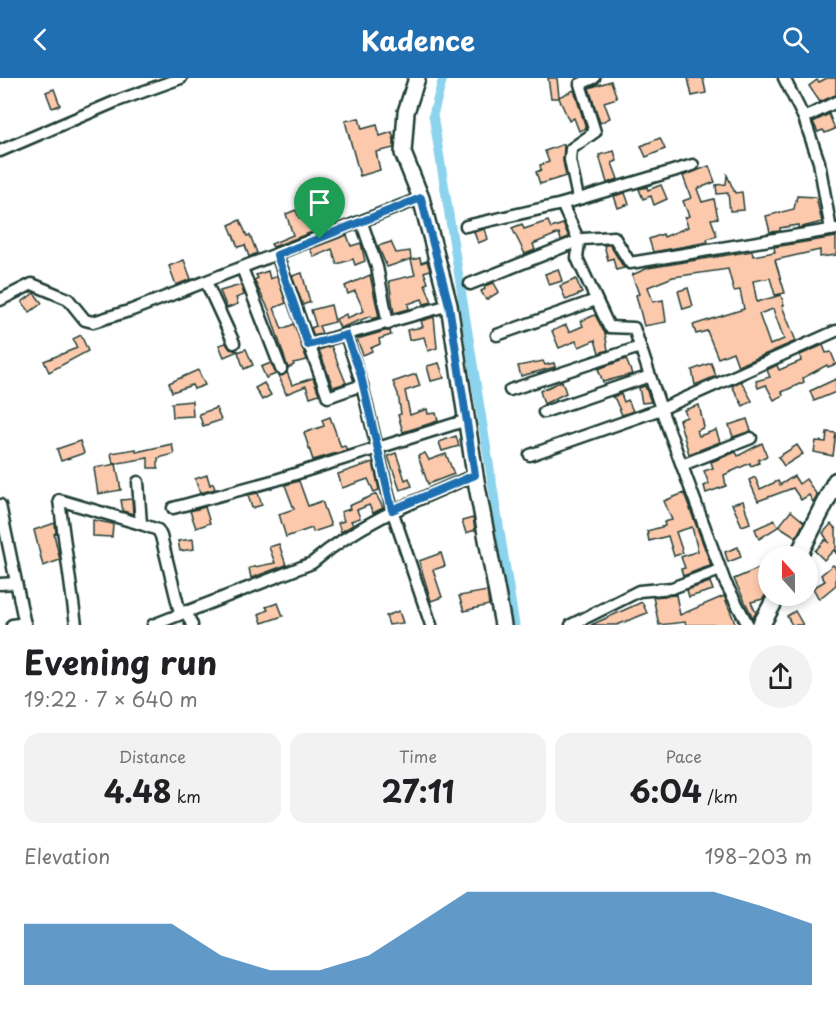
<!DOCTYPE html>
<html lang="en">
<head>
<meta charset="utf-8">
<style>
	body { margin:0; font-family:"Playpen Sans",sans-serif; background:#f2f2f2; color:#202124; height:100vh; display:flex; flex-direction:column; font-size:22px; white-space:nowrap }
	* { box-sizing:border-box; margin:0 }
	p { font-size:20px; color:#757577 }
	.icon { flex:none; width:33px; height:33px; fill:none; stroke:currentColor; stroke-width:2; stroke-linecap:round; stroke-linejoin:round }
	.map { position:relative; height:547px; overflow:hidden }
	.panel { display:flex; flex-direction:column; background:#fff; flex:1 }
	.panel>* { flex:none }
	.needle { width:39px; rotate:339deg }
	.tools { position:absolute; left:758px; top:468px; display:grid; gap:12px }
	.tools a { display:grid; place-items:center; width:60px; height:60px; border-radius:50%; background:#fff; box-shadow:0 3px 9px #0003; font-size:30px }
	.pin { position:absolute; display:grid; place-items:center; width:51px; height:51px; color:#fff; margin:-62px -26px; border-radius:50% 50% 50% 0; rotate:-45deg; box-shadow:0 0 6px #0007 }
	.pin .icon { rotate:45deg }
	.round { display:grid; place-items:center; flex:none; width:63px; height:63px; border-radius:32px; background:#f2f2f2 }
	.headline { display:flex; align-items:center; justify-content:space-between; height:102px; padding:0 24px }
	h1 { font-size:33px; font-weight:700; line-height:45px }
	.stats { display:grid; grid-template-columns:repeat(3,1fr); gap:9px; height:102px; padding:6px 24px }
	.stats div { display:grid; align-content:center; border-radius:15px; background:#f2f2f2; text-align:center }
	.stats b { font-size:30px; font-weight:700 }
	.stats small { font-size:16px; font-weight:400 }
	.stats p { font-size:16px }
	.chart { height:168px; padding:12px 24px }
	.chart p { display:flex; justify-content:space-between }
	.chart svg { width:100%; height:108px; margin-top:6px; fill:#1f6fb2; opacity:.7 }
	header { display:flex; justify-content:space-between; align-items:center; height:78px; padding:0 24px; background:#1f6fb2; color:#fff; font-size:27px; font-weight:700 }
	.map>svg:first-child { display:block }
</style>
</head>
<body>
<header><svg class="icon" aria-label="back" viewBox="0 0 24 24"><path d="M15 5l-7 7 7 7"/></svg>Kadence<svg class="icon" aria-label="search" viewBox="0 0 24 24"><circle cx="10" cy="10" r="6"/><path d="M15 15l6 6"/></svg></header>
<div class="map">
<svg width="836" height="547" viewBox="0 0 836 547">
	<rect width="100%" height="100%" fill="#fff"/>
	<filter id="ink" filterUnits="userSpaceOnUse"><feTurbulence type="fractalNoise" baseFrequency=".0167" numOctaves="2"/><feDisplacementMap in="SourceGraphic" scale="12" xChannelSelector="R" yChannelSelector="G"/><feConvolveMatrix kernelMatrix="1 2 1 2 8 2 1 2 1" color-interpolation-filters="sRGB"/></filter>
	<g filter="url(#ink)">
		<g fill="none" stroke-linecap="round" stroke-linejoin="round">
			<polyline stroke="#8cd3ed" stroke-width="9" points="443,0 433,37 515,547"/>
		</g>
		<g fill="#fdc9ad" stroke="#1f3d34" stroke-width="1.5" fill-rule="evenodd">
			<polygon points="548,0 557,0 559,19 574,12 586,50 579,53 574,40 569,43 559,20 551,20"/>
			<polygon points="688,0 703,0 706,15 692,18"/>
			<polygon points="827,0 836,0 836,17 820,24 809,8 817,2 819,4"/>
			<polygon points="611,3 617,20 604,24 610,40 600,45 589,10"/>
			<polygon points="54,11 60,27 52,30 46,14"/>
			<polygon points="829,36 835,51 825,55 823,52 818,54 813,44"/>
			<polygon points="359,40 362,51 377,47 380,58 392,54 394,62 394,70 376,74 380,92 360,98 345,43"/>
			<polygon points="660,60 665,71 646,79 641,68"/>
			<polygon points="564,66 563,83 566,98 540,106 536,94 541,92 540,87 549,84 545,73"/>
			<polygon points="614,73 617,83 612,85 618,101 607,105 599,77"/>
			<polygon points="709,88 715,104 697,111 702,124 714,121 718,140 711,141 717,158 707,161 708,164 653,174 649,161 663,156 664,159 688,149 685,140 689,138 683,123 691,120 683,98"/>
			<polygon points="727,97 735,115 742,114 744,132 730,133 728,115 717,116 716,107 726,106"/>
			<polygon points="661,107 667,121 654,127 651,118 643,121 639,111 647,109 648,112"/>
			<polygon points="625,115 629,126 618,130 614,118"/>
			<polygon points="797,118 816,119 822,144 798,150 798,147 780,150 780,153 770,154 766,138 794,131"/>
			<polygon points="296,132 299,140 316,133 323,150 273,169 271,166 293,157 286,136"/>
			<polygon points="240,142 247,158 250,157 257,175 249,179 245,167 238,169 229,147"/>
			<polygon points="548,143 551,150 563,146 569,159 561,162 559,155 533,166 535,172 525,176 512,150 522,146 524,151"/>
			<polygon points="485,151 488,161 478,165 474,154"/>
			<polygon points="347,157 351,168 361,165 365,183 355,187 353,181 337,186 332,171 314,179 310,171"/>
			<path d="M836,159V177L820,179V172L775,182L785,215L775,217L770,200L753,203L757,224L781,217L784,227L782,228L796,263L738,288L733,274L718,280L707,253L696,256L693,247L744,231L740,212L734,213L728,191L673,199L648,209L653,224L663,222L666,244L644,248L636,217L639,216L632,197L648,190L752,173L753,178L775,174L774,169ZM773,231L784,261L770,267L759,236Z"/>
			<polygon points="391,164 396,175 410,173 411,181 387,189 378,168"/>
			<polygon points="604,167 610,167 624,190 616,192 613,180 608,182"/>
			<polygon points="420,180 421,185 427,183 430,192 424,194 428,205 425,206 432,224 424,226 422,221 408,226 409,231 394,235 389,203 415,197 411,182"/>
			<polygon points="184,182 191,201 176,207 169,188"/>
			<polygon points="558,191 562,203 549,207 545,196"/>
			<polygon points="268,193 270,201 277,198 286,225 274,230 282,251 294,246 307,282 293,285 294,287 288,290 269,232 254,202 258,200 256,197"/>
			<polygon points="302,195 310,224 303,227 292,198"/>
			<polygon points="370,197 379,239 372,241 371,238 340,250 336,241 346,236 347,240 364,233 355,213 348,216 345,208"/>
			<polygon points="576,201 582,215 566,222 560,208"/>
			<polygon points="494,205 499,214 486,222 481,213 485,211 484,208"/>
			<polygon points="241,207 244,217 236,220 238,226 227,230 220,213"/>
			<polygon points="688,210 693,228 683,231 678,213"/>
			<polygon points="34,215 42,225 30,234 22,224"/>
			<polygon points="331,227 335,244 319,248 322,255 314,258 311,250 316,248 311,232"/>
			<polygon points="595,237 605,255 608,272 599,275 595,262 579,269 576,263 559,270 552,253 566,247 569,254 583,248 581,243"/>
			<polygon points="434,239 437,270 428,273 424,259 409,262 407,252 423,249 421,243"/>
			<polygon points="385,253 390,253 391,257 379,261 380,266 371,270 372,273 363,277 357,261"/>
			<polygon points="81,257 88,273 49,294 44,283 77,270 73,261"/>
			<polygon points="226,265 230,271 238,273 224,279 219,267"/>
			<polygon points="823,267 826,275 831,274 836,286 828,289 827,287 803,300 804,304 782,314 783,317 774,322 766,307 758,310 756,303 770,299 767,292 777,287 779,292 801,283 800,277"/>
			<polygon points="331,268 346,305 333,309 319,272"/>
			<polygon points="246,271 253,287 244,291 238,274"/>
			<polygon points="626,281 632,296 603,304 598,291"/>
			<polygon points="543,283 545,287 554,285 555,289 521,298 518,288"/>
			<polygon points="271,285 276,296 266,300 261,289"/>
			<polygon points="439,285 444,300 431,303 427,288"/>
			<polygon points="711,285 716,298 695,307 692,292"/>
			<polygon points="198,292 205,307 194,311 192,307 172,314 169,305"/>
			<polygon points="287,294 292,307 313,300 319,316 310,319 306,308 286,316 279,298"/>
			<polygon points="416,296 420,308 405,313 410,337 427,331 428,336 436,335 438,343 403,354 398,337 401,336 398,316 393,304"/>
			<polygon points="836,301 836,314 814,323 810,313"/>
			<polygon points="562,303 566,315 544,326 540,313"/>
			<polygon points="741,303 752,323 743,328 732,308"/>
			<polygon points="264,305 271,317 262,322 255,310"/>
			<polygon points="645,308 651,324 642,325 639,310"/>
			<polygon points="621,316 624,324 628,322 633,333 622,337 615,321 612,319"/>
			<polygon points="192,323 193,338 173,339 172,325"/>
			<polygon points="699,327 704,349 697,353 699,358 716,352 720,364 689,376 679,342 687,339 684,332"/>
			<polygon points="216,330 221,342 203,348 199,336"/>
			<polygon points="330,339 341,369 345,368 347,372 313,382 304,355 324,348 322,342"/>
			<polygon points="747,341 751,353 733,359 729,347"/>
			<polygon points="827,354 836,355 833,378 814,374 816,363 826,364"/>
			<polygon points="456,358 459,368 442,373 439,364"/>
			<polygon points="80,363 84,375 61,383 57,371"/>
			<polygon points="762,365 767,378 758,382 759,385 751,388 750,385 724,397 726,408 706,415 704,408 709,406 704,393 713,390 711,384 736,374 738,378"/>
			<polygon points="172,366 174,376 158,380 158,390 148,390 148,380 113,386 111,375 136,371 136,374"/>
			<polygon points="797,367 803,376 784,388 778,379"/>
			<polygon points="396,375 405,402 409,400 412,408 400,412 388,378"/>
			<polygon points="425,375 429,382 446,376 454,396 428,406 418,378"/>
			<polygon points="373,384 379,412 374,414 368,401 342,410 338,396"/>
			<polygon points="116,386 121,412 98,416 94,390"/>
			<polygon points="207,397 210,407 213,405 215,411 200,415 195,401"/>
			<polygon points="794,398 799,406 806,401 817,417 813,424 809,417 801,422 793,410 758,423 749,402 755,399 760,411 778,403 780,407"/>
			<polygon points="299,403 308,428 322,423 331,448 313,454 312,450 286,459 279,436 294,431 285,407"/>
			<polygon points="258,415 262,427 252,430 248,417"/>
			<polygon points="684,415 711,487 683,498 681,491 685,490 681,479 698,473 692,449 676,454 683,475 674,478 668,458 649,463 647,453 665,448 664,444 672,442 664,423"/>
			<polygon points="376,416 383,430 373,435 369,427 357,432 360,440 351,443 353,447 341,454 338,445 344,443 341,434 350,431 349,428"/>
			<polygon points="132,421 133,436 123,433 121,422"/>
			<polygon points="743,423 750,445 742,448 732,426"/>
			<polygon points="205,429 210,445 196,450 190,433"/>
			<polygon points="791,433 804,444 796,459 779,448"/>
			<polygon points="473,440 475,452 466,455 462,443"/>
			<polygon points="93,442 113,446 112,459 93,458"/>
			<polygon points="775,442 778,449 759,461 755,451"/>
			<polygon points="55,445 56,455 54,456 60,482 43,488 34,452"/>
			<polygon points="831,446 836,451 836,475 834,472 824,482 815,473 825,462 829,465 823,455"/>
			<polygon points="193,461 194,471 180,473 178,463"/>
			<polygon points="279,466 286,487 251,500 249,490 275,485 269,469"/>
			<polygon points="738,469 741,479 728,484 725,474"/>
			<polygon points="441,475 445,488 433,492 442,519 431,523 419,483"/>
			<polygon points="833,487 836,490 836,507 819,521 813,510 825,503 821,497"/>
			<polygon points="760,490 766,516 763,521 751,524 756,535 753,540 734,501"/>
			<polygon points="710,504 713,512 689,519 687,512"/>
			<polygon points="487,513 489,527 464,533 459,518"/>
			<polygon points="676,517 680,537 724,518 736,547 686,547 685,544 659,547 653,519"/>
			<polygon points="642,524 647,535 617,547 591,547"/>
			<polygon points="278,525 283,538 262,545 259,536 268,532 266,529"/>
			<polygon points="399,533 403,545 389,547 386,538"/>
			<polygon points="795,533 803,547 792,547 787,538"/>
		</g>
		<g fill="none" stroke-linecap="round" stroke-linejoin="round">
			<g stroke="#1f3d34" stroke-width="15">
				<g id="street">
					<polyline points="784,0 804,40 836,24"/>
					<polyline points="804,40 819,84 831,152"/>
					<polyline points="0,73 117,23 181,0"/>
					<polyline points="693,87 562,126 579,163 577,180 609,249 634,250 661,331 836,253"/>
					<polyline points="578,120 570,82 571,71 595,54 580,6 594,0"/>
					<polyline points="362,145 377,189 388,246"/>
					<polyline points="466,148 562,126"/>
					<polyline points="277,177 328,319 362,307 392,432 431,547"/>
					<polyline points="242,190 281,291"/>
					<polyline points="206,204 234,265"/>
					<polyline points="470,206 583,161 614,159 630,185 836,151"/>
					<polyline points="0,222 32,206 68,221 85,242 93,244 132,232 421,120"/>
					<polyline points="346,257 362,307"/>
					<polyline points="497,257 596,222"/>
					<polyline points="308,267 449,227"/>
					<polyline points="510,312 640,269"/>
					<polyline points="544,334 650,298"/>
					<polyline points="530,377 661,331 725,504 748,547"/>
					<polyline points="682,387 751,360"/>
					<polyline points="138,404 141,446 158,452 161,458 180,535"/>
					<polyline points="0,427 25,547"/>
					<polyline points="173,430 276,402 467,342"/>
					<polyline points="0,506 16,505"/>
					<polyline points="186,533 192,547"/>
					<polyline points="12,547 25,545"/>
					<polyline points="76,547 59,422 141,446"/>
					<path d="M153,547L312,485C360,444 417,422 475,397"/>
					<polyline points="571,547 639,513 672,510 720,492"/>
				</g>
			</g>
			<g stroke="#1f3d34" stroke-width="20">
				<polyline id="secondary" points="417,0 406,34 403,75 421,120 449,227 475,397 503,547"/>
			</g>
			<g stroke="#1f3d34" stroke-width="21">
				<g id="primary">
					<polyline points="798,478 836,403"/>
					<polyline points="761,547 777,518"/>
				</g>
			</g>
			<use href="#street" stroke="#fff" stroke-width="10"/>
			<use href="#secondary" stroke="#fff" stroke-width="15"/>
			<use href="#primary" stroke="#fff" stroke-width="16"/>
		</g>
	</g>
	<g fill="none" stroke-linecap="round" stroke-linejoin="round" filter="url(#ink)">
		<g stroke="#fff" stroke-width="12">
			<polygon id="route" points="421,120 449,227 475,397 392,432 360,294 346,257 308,267 277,177"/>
		</g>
		<use href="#route" stroke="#1f6fb2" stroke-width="8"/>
	</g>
</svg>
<div class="tools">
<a><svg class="needle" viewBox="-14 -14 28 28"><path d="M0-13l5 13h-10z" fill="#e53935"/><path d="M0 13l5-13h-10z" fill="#757577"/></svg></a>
</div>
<div class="pin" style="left:320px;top:161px;background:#1e9e55"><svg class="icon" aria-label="arrive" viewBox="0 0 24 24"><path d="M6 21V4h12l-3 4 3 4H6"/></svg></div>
</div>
<section class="panel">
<div class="headline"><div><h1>Evening run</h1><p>19:22 · 7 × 640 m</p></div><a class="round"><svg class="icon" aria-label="share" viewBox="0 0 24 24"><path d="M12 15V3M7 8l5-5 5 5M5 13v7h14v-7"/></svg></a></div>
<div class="stats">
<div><p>Distance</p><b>4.48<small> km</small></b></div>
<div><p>Time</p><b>27:11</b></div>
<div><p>Pace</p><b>6:04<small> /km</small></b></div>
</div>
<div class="chart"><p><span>Elevation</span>198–203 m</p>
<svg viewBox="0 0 160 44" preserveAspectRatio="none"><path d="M0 44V19L10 19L20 19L30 19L40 32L50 38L60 38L70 32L80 19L90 6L100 6L110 6L120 6L130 6L140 6L150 12L160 19V44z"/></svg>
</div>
</section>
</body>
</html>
